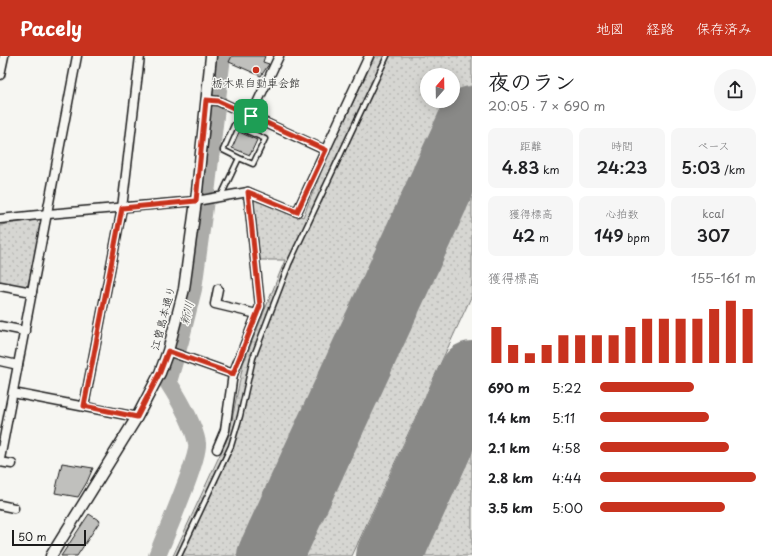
<!DOCTYPE html>
<html lang="ja">
<head>
<meta charset="utf-8">
<style>
	body { margin:0; font-family:"Playpen Sans","Klee One",sans-serif; background:#f6f6f6; color:#202124; height:100vh; display:flex; flex-direction:column; font-size:15px; white-space:nowrap }
	* { box-sizing:border-box; margin:0 }
	p { font-size:13px; color:#757577 }
	.icon { flex:none; width:22px; height:22px; fill:none; stroke:currentColor; stroke-width:2; stroke-linecap:round; stroke-linejoin:round }
	.map { position:relative; flex:1; overflow:hidden }
	.panel { display:flex; flex-direction:column; background:#fff; width:300px }
	.panel>* { flex:none }
	.needle { width:26px; rotate:20deg }
	.fabs { position:absolute; left:420px; top:12px; display:grid; gap:8px }
	.fabs a { display:grid; place-items:center; width:40px; height:40px; border-radius:50%; background:#fff; box-shadow:0 2px 10px #0003; font-size:20px }
	.scale { position:absolute; left:12px; bottom:10px; width:74px; box-sizing:border-box; padding-left:4px; border:2px solid #1c1c1c; border-top:0; font-size:11px; line-height:14px; white-space:nowrap; color:#1c1c1c; -webkit-text-stroke:3px #f6f6f2; paint-order:stroke }
	.pin { position:absolute; display:grid; place-items:center; width:34px; height:34px; color:#fff; margin:-17px; border-radius:8px; box-shadow:0 2px 6px #0006 }
	.round { display:grid; place-items:center; flex:none; width:42px; height:42px; border-radius:21px; background:#f6f6f6 }
	.overview { display:flex; align-items:center; justify-content:space-between; height:68px; padding:0 16px }
	h1 { font-size:22px; font-weight:600; line-height:30px }
	.metrics { display:grid; grid-template-columns:repeat(3,1fr); gap:6px; height:68px; padding:4px 16px }
	.metrics div { display:grid; align-content:center; border-radius:8px; background:#f6f6f6; text-align:center }
	.metrics b { font-size:17px; font-weight:600 }
	.metrics small { font-size:11px; font-weight:400 }
	.metrics p { font-size:11px }
	.chart { height:112px; padding:8px 16px }
	.chart p { display:flex; justify-content:space-between }
	.chart svg { width:100%; height:72px; margin-top:4px; stroke:#c8321e; stroke-width:6 }
	ul { padding:0 16px; list-style:none; font-size:13px }
	li { display:grid; grid-template-columns:64px 48px 1fr; align-items:center; height:30px }
	li i { height:10px; border-radius:5px; background:#c8321e }
	header { display:flex; align-items:center; gap:24px; box-sizing:border-box; height:56px; padding:0 20px; background:#c8321e; color:#fff }
	header strong { font-size:19px }
	nav { display:flex; gap:22px; margin-inline-start:auto; font-size:14px }
	main { display:flex; flex:1; min-height:0 }
	.map>svg:first-child { display:block }
</style>
</head>
<body>
<header>
<strong>Pacely</strong>
<nav><a>地図</a><a>経路</a><a>保存済み</a></nav>
</header>
<main>
<div class="map">
<svg width="472" height="500" viewBox="0 0 472 500">
	<defs>
		<pattern id="grass-dots" width="8" height="8" patternUnits="userSpaceOnUse"><rect width="8" height="8" fill="#d6d6d2"/><path d="M2 2h.1M6 6h.1" fill="none" stroke="#b7b7b4" stroke-width="1.8" stroke-linecap="round"/></pattern>
	</defs>
	<rect width="100%" height="100%" fill="#f6f6f2"/>
	<filter id="ink" filterUnits="userSpaceOnUse"><feTurbulence type="fractalNoise" baseFrequency=".025" numOctaves="2"/><feDisplacementMap in="SourceGraphic" scale="8" xChannelSelector="R" yChannelSelector="G"/><feConvolveMatrix kernelMatrix="1 2 1 2 8 2 1 2 1" color-interpolation-filters="sRGB"/></filter>
	<g filter="url(#ink)">
		<g fill="url(#grass-dots)" stroke="#797977" fill-rule="evenodd">
			<path d="M375,0H472V239L352,500H173L229,379L243,308L285,204H260L253,145L255,142L303,161L326,104ZM427,19H453V45H427Z"/>
			<polygon points="36,164 41,171 27,232 0,227 0,169"/>
			<polygon points="472,396 472,500 424,500"/>
		</g>
		<g fill="none" stroke-linecap="round" stroke-linejoin="round">
			<path stroke="#acaca9" stroke-width="18" d="M157,500C164,482 200,400 197,387C193,366 179,343 168,326L180,285L193,233L207,129L222,0"/>
			<g stroke="#898987" stroke-width="66">
				<polyline points="270,500 472,63"/>
				<polyline points="389,500 472,318"/>
			</g>
		</g>
		<g fill="#c0c0bd" stroke="#1c1c1c">
			<polygon points="232,0 265,0 263,6 269,8 261,20 229,6"/>
			<polygon points="239,76 257,84 250,99 232,92"/>
			<polygon points="62,407 93,412 87,426 78,441 55,437"/>
			<polygon points="89,458 100,465 77,500 61,500"/>
		</g>
		<g fill="none" stroke-linecap="round" stroke-linejoin="round">
			<g stroke="#1c1c1c" stroke-width="7">
				<g id="service">
					<polyline points="221,140 239,102 223,94 234,69 265,83 253,108 239,102"/>
					<polyline points="179,500 231,390 240,360 253,302 289,208 387,0"/>
				</g>
			</g>
			<g stroke="#1c1c1c" stroke-width="11">
				<g id="minor">
					<polyline points="0,19 4,0"/>
					<polyline points="206,44 218,45 325,94"/>
					<polyline points="251,60 279,0"/>
					<polyline points="0,163 48,158 196,145 248,136 297,156 369,0"/>
					<polyline points="0,230 32,236"/>
					<polyline points="218,233 215,248 257,258"/>
					<polyline points="0,270 25,275"/>
					<polyline points="168,295 233,318"/>
					<polyline points="0,305 18,309"/>
					<polyline points="13,337 137,361"/>
					<polyline points="84,350 122,152 140,0"/>
					<polyline points="217,393 225,374 233,318 260,250 248,136"/>
					<polyline points="0,403 77,0"/>
					<polyline points="0,406 12,408"/>
					<polyline points="0,449 14,452"/>
				</g>
			</g>
			<g stroke="#1c1c1c" stroke-width="13">
				<polyline id="tertiary" points="51,500 137,361 160,317 168,295 184,233 196,145 211,0"/>
			</g>
			<use href="#service" stroke="#f6f6f2" stroke-width="4"/>
			<use href="#minor" stroke="#f6f6f2" stroke-width="8"/>
			<use href="#tertiary" stroke="#f6f6f2" stroke-width="10"/>
		</g>
	</g>
	<g fill="none" stroke-linecap="round" stroke-linejoin="round" filter="url(#ink)">
		<g stroke="#fff" stroke-width="8">
			<polygon id="route" points="206,44 218,45 326,94 297,156 248,136 260,250 233,318 168,295 160,316 137,361 84,350 122,152 196,145"/>
		</g>
		<use href="#route" stroke="#c8321e" stroke-width="5"/>
	</g>
	<circle fill="#c8321e" stroke="#f6f6f2" stroke-width="1.5" cx="256" cy="14" r="4"/>
	<g text-anchor="middle" stroke-width="3" stroke-linejoin="round" paint-order="stroke">
		<g font-size="11" fill="#1c1c1c" stroke="#f6f6f2">
			<text x="256" y="31">栃木県自動車会館</text>
		</g>
		<g font-size="11" fill="#1c1c1c" stroke="#f6f6f2">
			<text transform="translate(163 262) rotate(-75)" y="4">江曽島本通り</text>
		</g>
		<g font-size="12" font-style="italic" fill="#565654" stroke="#f6f6f2">
			<text transform="translate(187 257) rotate(-75)" y="4">新川</text>
		</g>
	</g>
</svg>
<div class="fabs">
<a><svg class="needle" viewBox="-14 -14 28 28"><path d="M0-13l5 13h-10z" fill="#e53935"/><path d="M0 13l5-13h-10z" fill="#757577"/></svg></a>
</div>
<div class="scale">50 m</div>
<div class="pin" style="left:251px;top:60px;background:#1e9e55"><svg class="icon" aria-label="arrive" viewBox="0 0 24 24"><path d="M6 21V4h12l-3 4 3 4H6"/></svg></div>
</div>
<section class="panel">
<div class="overview"><div><h1>夜のラン</h1><p>20:05 · 7 × 690 m</p></div><a class="round"><svg class="icon" aria-label="share" viewBox="0 0 24 24"><path d="M12 15V3M7 8l5-5 5 5M5 13v7h14v-7"/></svg></a></div>
<div class="metrics">
<div><p>距離</p><b>4.83<small> km</small></b></div>
<div><p>時間</p><b>24:23</b></div>
<div><p>ペース</p><b>5:03<small> /km</small></b></div>
</div>
<div class="metrics">
<div><p>獲得標高</p><b>42<small> m</small></b></div>
<div><p>心拍数</p><b>149<small> bpm</small></b></div>
<div><p>kcal</p><b>307</b></div>
</div>
<div class="chart"><p><span>獲得標高</span>155–161 m</p>
<svg viewBox="0 0 160 44" preserveAspectRatio="none"><path d="M5 44V22M15 44V33M25 44V38M35 44V33M45 44V27M55 44V27M65 44V27M75 44V27M85 44V22M95 44V17M105 44V17M115 44V17M125 44V17M135 44V11M145 44V6M155 44V11"/></svg>
</div>
<ul>
<li><b>690 m</b>5:22<i style="width:60%"></i></li>
<li><b>1.4 km</b>5:11<i style="width:70%"></i></li>
<li><b>2.1 km</b>4:58<i style="width:83%"></i></li>
<li><b>2.8 km</b>4:44<i style="width:100%"></i></li>
<li><b>3.5 km</b>5:00<i style="width:80%"></i></li>
</ul>
</section>
</main>
</body>
</html>
